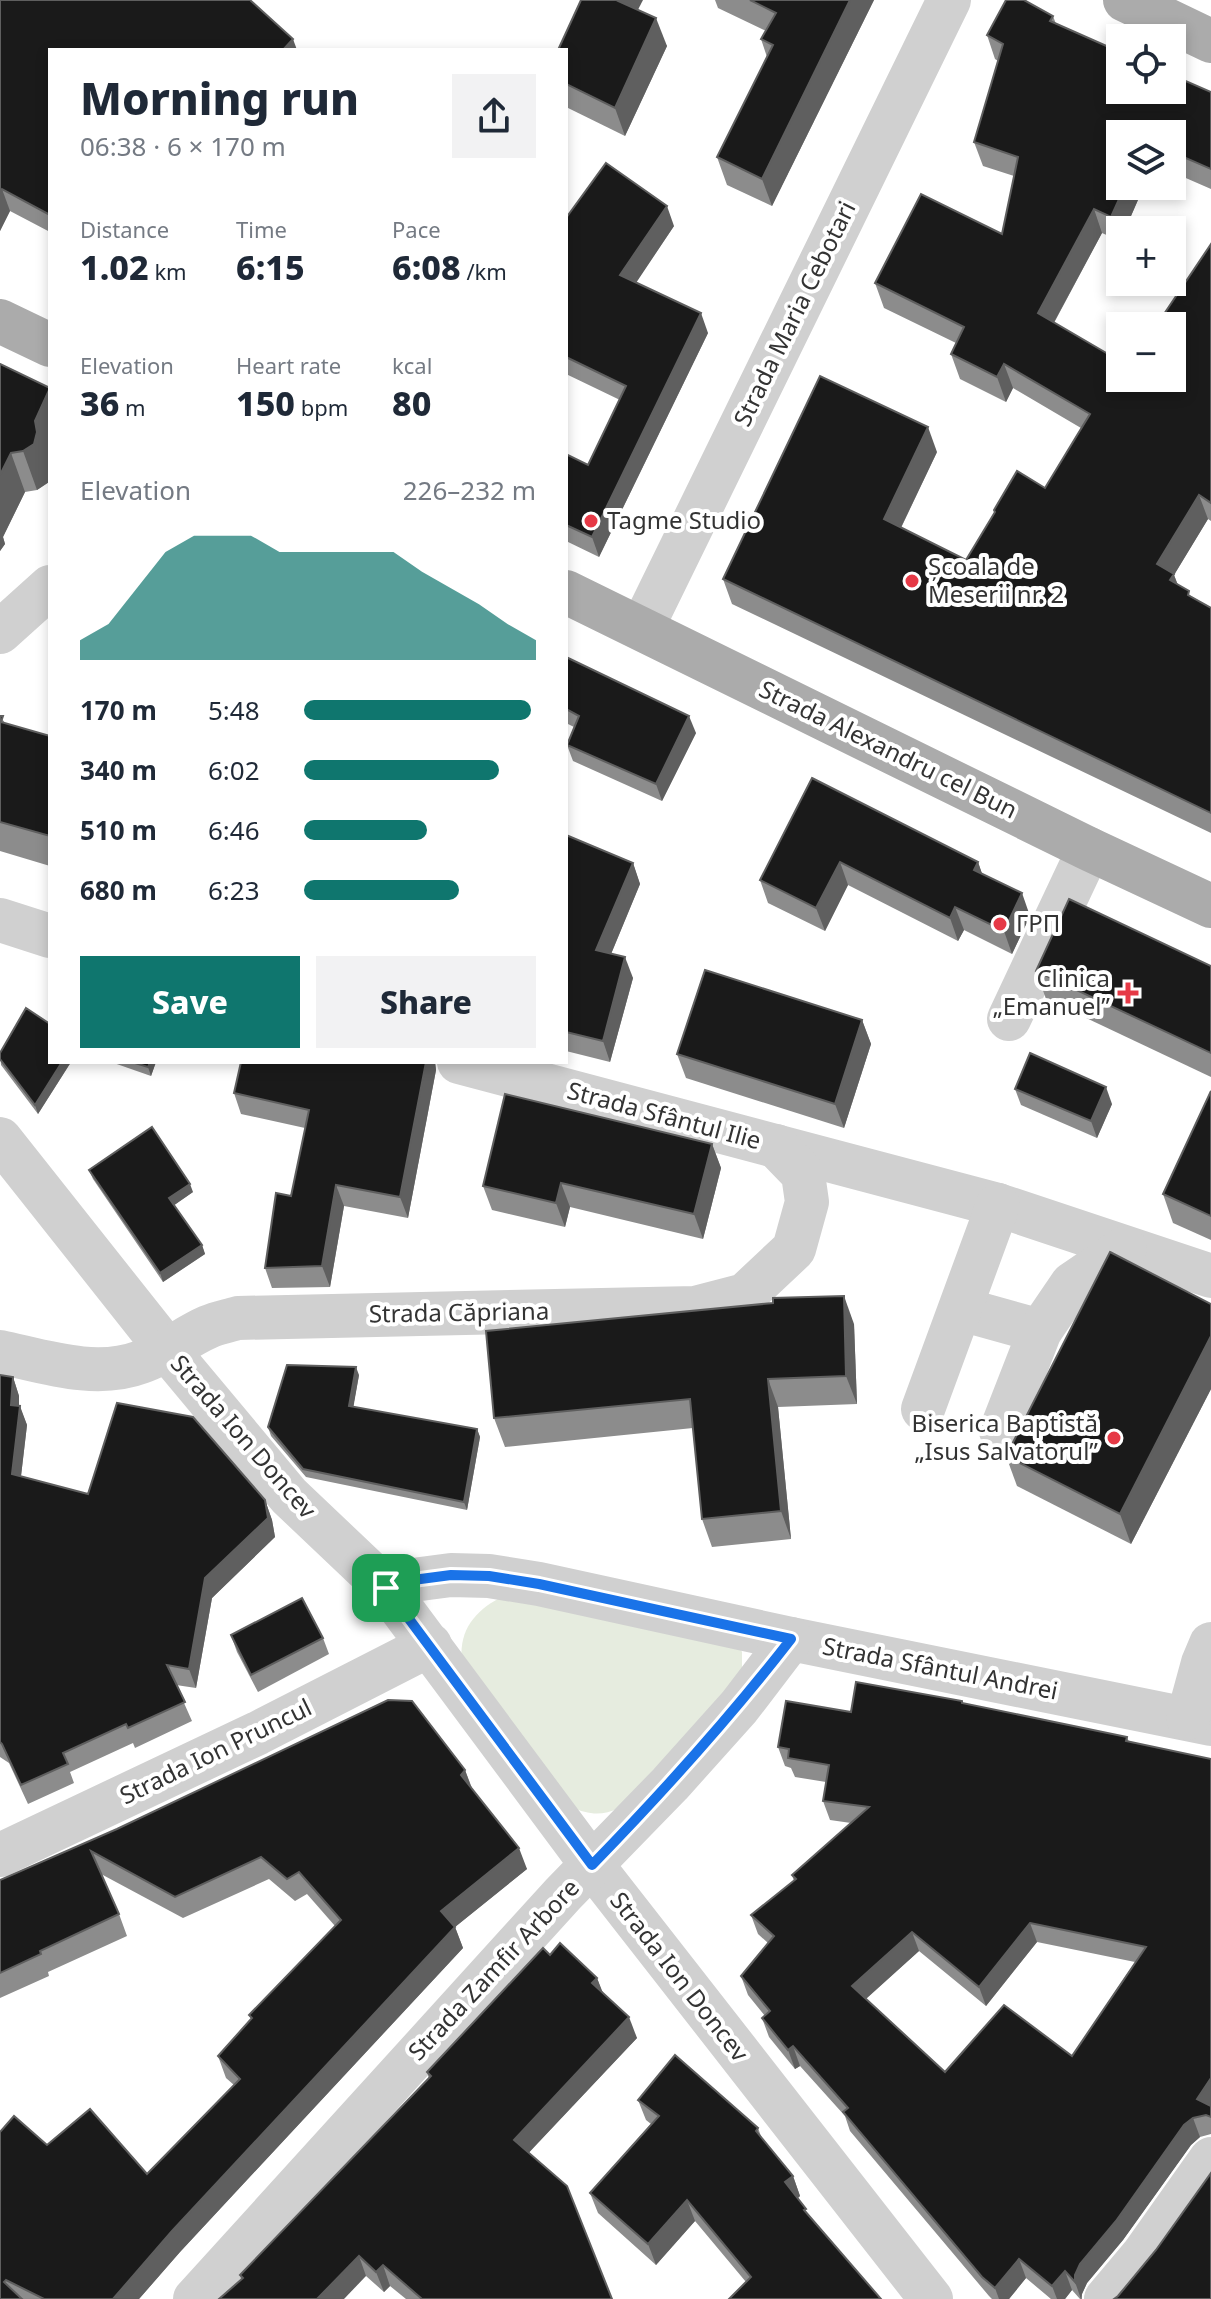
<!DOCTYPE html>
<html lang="en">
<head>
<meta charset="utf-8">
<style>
	body { margin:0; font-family:"Noto Sans",sans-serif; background:#f2f2f3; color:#1f2937; height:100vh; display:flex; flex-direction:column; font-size:30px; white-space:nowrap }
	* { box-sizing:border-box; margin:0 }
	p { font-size:26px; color:#747a83 }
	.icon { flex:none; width:44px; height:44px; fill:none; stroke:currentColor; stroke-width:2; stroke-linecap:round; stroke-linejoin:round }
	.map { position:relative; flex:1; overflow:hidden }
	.side { position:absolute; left:48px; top:48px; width:520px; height:1016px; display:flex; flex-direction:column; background:#fff; border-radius:0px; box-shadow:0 4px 12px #0003 }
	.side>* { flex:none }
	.fabs { position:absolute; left:1106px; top:24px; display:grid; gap:16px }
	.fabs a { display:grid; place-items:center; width:80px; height:80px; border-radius:0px; background:#fff; box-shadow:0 4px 12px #0003; font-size:40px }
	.pin { position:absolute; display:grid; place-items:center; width:68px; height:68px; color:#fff; margin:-34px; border-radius:16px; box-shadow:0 4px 12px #0006 }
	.round { display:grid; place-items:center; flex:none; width:84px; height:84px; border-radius:0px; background:#f2f2f3 }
	.summary { display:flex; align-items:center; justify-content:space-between; height:136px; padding:0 32px }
	h1 { font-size:44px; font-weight:800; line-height:60px }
	.metrics { display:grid; grid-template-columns:repeat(3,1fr); gap:12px; height:136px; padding:8px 32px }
	.metrics div { display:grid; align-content:center }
	.metrics b { font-size:34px; font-weight:800 }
	.metrics small { font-size:22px; font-weight:400 }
	.metrics p { font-size:22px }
	.chart { height:224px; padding:16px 32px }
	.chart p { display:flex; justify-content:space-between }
	.chart svg { width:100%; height:144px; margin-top:8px; fill:#0f766e; opacity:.7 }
	.primary-button { display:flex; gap:16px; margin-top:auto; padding:16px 32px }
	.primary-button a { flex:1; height:92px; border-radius:0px; background:#0f766e; color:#fff; font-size:32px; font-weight:800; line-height:92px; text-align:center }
	.primary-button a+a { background:#f2f2f3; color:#1f2937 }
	ul { padding:0 32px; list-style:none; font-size:26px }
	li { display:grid; grid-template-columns:128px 96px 1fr; align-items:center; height:60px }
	li i { height:20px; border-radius:10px; background:#0f766e }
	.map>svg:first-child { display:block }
</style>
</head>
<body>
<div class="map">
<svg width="1211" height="2299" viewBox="0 0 1211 2299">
	<rect width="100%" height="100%" fill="#fff"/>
	<path fill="#e6ecdf" d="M504,1596L738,1644L742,1652V1670L715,1707L619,1808C602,1816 589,1815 571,1807L462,1662C458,1630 476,1609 504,1596Z"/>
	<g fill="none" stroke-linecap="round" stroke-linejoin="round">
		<g stroke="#d0d0d0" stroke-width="44">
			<polyline points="642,628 949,0"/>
			<polyline points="0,632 50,587"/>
			<polyline points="0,920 50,936"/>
			<polyline points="1009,1019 1089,849"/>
			<polyline points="459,1062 998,1205 1211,1276"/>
			<polyline points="0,1139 168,1351 289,1496 386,1588 592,1865 931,2299"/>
			<polyline points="961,1309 1040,1331"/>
			<path d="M0,1352C46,1362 96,1379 141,1362C165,1354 185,1337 208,1327C217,1323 228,1321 238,1318L695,1308L745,1295L794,1249L807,1202L803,1174L776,1146"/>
			<polyline points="923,1409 998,1205"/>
			<polyline points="1001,1431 1040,1331 1072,1284 1125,1248"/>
			<polyline points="386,1588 413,1580 451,1575 489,1576 539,1584 791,1639 1211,1724"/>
			<polyline points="1188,1718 1203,1663 1211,1644"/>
			<polyline points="0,1855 258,1733 430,1645"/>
			<polyline points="195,2299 563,1894 670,1784 739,1707 791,1639"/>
			<polyline points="1106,2299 1143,2255 1211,2159"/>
		</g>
		<g stroke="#ababab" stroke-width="44">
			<polyline points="1125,0 1211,41"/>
			<polyline points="0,321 50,345"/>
			<polyline points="566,592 1089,849 1211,906"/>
		</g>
	</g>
	<g fill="#8c8c8c" fill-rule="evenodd">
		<polygon points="0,0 50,50 50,232 10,211 0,231"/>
		<polygon points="715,0 874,0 772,206 727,185 717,157 767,57 761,39 766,31 718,8"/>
		<polygon points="638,10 667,46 625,136 566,107 566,50"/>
		<polygon points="1053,16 1056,24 1211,92 1211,189 1172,172 1172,134 1120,134 1120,186 1144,186 1120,241 1102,233 1054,323 1120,378 1172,378 1201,261 1211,244 1211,521 1208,519 1174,575 1178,585 1191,596 1211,608 1211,833 732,604 723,579 937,452 901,528 966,560 995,513 994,510 1045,488 1081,428 1013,388 1006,402 960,379 951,354 956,343 884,308 875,283 1002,234 1014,176 983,166 974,142 998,61 995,59 987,35"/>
		<polygon points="566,218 674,226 636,282 708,333 599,557 566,541 566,454 588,465 620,400 566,374"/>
		<polygon points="0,364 50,388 50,457 49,460 50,475 49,482 37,490 25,492 3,537 5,544 0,551"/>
		<polygon points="566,657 696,733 662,801 573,761 567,745 574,727 566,723"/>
		<polygon points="0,716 5,723 50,736 50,866 0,851"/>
		<polygon points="812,778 978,862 982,874 1030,916 1012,954 964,930 958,941 848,885 825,931 768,903 760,880"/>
		<polygon points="566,835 633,863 640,884 611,954 633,978 610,1062 566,1051"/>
		<polygon points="1211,966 1211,1077 1046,999 1036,971"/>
		<polygon points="862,1020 871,1044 844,1128 686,1078 677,1054"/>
		<polygon points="0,1053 50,1062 71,1062 38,1114 1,1065"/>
		<polygon points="111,1062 156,1062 151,1076"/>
		<polygon points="241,1062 435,1062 436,1070 408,1218 344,1206 330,1287 272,1288 265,1268 291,1196 305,1128 241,1114 234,1093"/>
		<polygon points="1015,1089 1112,1104 1097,1138 1021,1105"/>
		<polygon points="1211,1091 1211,1240 1173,1223 1163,1194"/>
		<polygon points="712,1144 721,1168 703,1239 570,1207 565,1227 492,1210 483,1186"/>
		<polygon points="89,1170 193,1192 174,1205 202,1245 205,1254 163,1282 93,1179"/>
		<polygon points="1211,1304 1211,1389 1131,1544 1017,1486 1006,1456"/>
		<polygon points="854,1324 857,1404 778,1407 791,1539 712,1547 702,1519 693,1428 505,1447 494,1418"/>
		<polygon points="0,1375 13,1377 19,1396 19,1405 27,1425 21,1476 88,1494 265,1500 272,1520 275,1537 212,1598 196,1688 176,1685 192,1721 135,1748 133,1743 70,1772 74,1783 28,1804 9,1763 0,1757"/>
		<polygon points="359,1375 353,1407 477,1429 480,1437 467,1510 306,1477 271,1436 268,1427"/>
		<polygon points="231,1635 323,1638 329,1654 258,1692 237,1652"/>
		<path d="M963,1703L1127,1737L1129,1742L1211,1759V2134L1200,2137L1191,2145L1123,2240L1087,2283L1082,2294V2299H1080L1072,2290L1065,2299H1051L1026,2278L1009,2299H992L989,2296L850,2131L845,2116L800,2066L795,2069L769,2037L762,2018L765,2016L748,1995L741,1976L768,1943L758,1934L751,1915L794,1881L792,1875L851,1823L830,1820L823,1801L826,1782L795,1777L791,1768L785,1766L778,1747L851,1712ZM1037,1942L1135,1962L1072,2056L945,2072L866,1999L919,1951L986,2006Z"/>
		<polygon points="465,1770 472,1788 527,1869 455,1927 463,1948 180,2252 139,2299 0,2299 47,2145 147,2174 234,2085 226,2078 218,2056 251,2019 249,2015 335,1926 307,1894 295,1901 269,1879 183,1918 101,1874 119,1914 127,1936 48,1972 49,1976 0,1998 0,1880 117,1829"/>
		<polygon points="550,1955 597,1978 602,1992 637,2038 529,2152 612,2299 406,2299 390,2286 384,2292 366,2276 241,2279 240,2275 429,2079 427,2072"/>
		<polygon points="638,2100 758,2128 762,2139 793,2176 800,2196 798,2198 808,2215 746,2282 695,2221 656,2265 598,2213 590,2193 651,2124 646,2120"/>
	</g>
	<g fill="#5f5f5f">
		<polygon points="619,0 643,0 628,29"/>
		<polygon points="850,0 874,0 772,206 762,179"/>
		<polygon points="656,18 667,46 625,136 615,108"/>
		<polygon points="293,39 297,50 283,50"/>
		<polygon points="1125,186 1144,186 1125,230 1120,230 1120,241 1111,217"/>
		<polygon points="2,189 10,211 0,231 0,193"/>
		<polygon points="667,206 674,226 628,295 620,275"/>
		<polygon points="1094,209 1102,233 1046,337 1038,313"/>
		<polygon points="701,313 708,333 599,557 592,537"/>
		<polygon points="1004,364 1013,388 1006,402 997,377"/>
		<polygon points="50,389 50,457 49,460 50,475 49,482 37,490 23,451 35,421"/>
		<polygon points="928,427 937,452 893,544 884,519"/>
		<polygon points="11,453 25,492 3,537 5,544 0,551 0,475"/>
		<polygon points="1199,495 1208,519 1174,575 1183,599 1157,564"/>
		<polygon points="689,716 696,733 662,801 656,784"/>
		<polygon points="840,862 848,885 825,931 816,908"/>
		<polygon points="978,862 986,885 974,870"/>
		<polygon points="633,863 640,884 604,971 596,950"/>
		<polygon points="1022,893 1030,916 1012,954 1004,931"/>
		<polygon points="955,907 964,930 958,941 950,918"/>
		<polygon points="625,957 633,978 610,1062 603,1041"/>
		<polygon points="862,1020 871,1044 844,1128 835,1104"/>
		<polygon points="62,1062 71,1062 38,1114 35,1105"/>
		<polygon points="150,1062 156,1062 151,1076 148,1067"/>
		<polygon points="426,1062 435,1062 436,1070 408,1218 400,1197"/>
		<polygon points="1106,1087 1112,1104 1097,1138 1091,1121"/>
		<polygon points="712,1144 721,1168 703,1239 694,1214"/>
		<polygon points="561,1183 570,1207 565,1227 556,1203"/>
		<polygon points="190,1184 193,1192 173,1206 169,1198"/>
		<polygon points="336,1185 344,1206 330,1287 322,1266"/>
		<polygon points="202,1245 205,1254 163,1282 160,1273"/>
		<polygon points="844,1296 854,1324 857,1404 846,1376"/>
		<polygon points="1211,1336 1211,1389 1131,1544 1120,1514"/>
		<polygon points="356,1367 359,1375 352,1415 349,1406"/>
		<polygon points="13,1377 19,1396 19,1416 20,1406 27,1425 19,1493 12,1474 11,1405"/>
		<polygon points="768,1379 778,1407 791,1539 781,1511"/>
		<polygon points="477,1429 480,1437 467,1510 464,1502"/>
		<polygon points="265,1500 272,1520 275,1537 212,1598 196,1688 189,1669 205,1578"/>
		<polygon points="465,1770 473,1792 461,1775"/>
		<polygon points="519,1848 527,1869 455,1927 463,1948 180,2252 139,2299 113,2299 441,1911"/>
		<polygon points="1030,1923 1037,1942 986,2006 979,1987"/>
		<polygon points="912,1932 919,1951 859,2005 852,1986"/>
		<polygon points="597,1978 605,1998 592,1983"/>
		<polygon points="629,2017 637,2038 522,2160 514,2140"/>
		<polygon points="793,2046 800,2066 795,2069 788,2050"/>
		<polygon points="1211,2078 1211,2108 1206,2116 1197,2099"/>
		<polygon points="1193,2118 1200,2137 1191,2145 1123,2240 1087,2283 1082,2294 1081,2299 1075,2282 1075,2275 1080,2264 1184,2125"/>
		<polygon points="793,2176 800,2196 792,2203 785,2182"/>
		<polygon points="687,2200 695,2221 656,2265 648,2244"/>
		<polygon points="359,2256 366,2276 344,2299 317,2299"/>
		<polygon points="1019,2259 1026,2278 1009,2299 999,2299 995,2288"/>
		<polygon points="383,2265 390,2286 384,2292 376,2272"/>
		<polygon points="1065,2271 1072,2290 1065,2299 1057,2299 1052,2286"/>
	</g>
	<g fill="#1a1a1a" stroke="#5f5f5f" stroke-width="2" fill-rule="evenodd">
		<polygon points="0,0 250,0 293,39 283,50 50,50 50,215 2,189 0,193"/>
		<polygon points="581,0 619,0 618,1 656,18 615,108 566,84 566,50 558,50"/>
		<polygon points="750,0 850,0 762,179 717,157 773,45 761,39 776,13"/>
		<polygon points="1006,0 1024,0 1053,16 1050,21 1120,52 1120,90 1172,90 1172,75 1211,92 1211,169 1172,152 1172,134 1120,134 1120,186 1125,186 1111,217 1094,209 1038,313 1120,361 1120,378 1172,378 1172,326 1156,326 1211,244 1211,503 1199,495 1157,564 1174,574 1170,580 1189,591 1188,595 1211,608 1211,813 723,579 820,376 928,427 884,519 966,560 995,512 994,510 1017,471 1045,488 1090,414 1004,364 997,377 951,354 964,327 875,283 921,194 1002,234 1018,157 974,142 1003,44 987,35"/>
		<polygon points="606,163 667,206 620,275 701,313 592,537 566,525 566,454 588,465 626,386 566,357 566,218"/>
		<polygon points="0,364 50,388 35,421 37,432 34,444 23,451 11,453 0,475"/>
		<polygon points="566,657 689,716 656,784 567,745 579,716 566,709"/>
		<polygon points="0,716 3,716 1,722 50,736 50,836 0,822"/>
		<polygon points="812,778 978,862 974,870 1022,893 1004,931 955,907 950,918 840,862 816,908 760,880"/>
		<polygon points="566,835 633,863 596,950 625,957 603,1041 566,1032"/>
		<polygon points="1069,899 1211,966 1211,1053 1036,971"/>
		<polygon points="705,970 862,1020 835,1104 677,1054"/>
		<polygon points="26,1008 50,1024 50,1062 62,1062 35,1105 0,1059 0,1053"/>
		<polygon points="1030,1053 1106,1087 1091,1121 1015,1089"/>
		<polygon points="132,1062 150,1062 148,1067"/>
		<polygon points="241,1062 426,1062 400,1197 336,1185 322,1266 265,1268 276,1193 291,1196 309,1110 234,1093"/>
		<polygon points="1211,1091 1211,1216 1163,1194"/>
		<polygon points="505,1094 712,1144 694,1214 561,1183 556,1203 483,1186"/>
		<polygon points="152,1127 190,1184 169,1198 202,1245 160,1273 89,1170"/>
		<polygon points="1110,1252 1211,1304 1211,1336 1120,1514 1006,1456"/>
		<polygon points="844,1296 846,1376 768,1379 781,1511 702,1519 690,1399 494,1418 486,1331 773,1303 773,1298"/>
		<polygon points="287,1365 356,1367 349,1406 477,1429 464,1502 303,1469 268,1427"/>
		<polygon points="0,1375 13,1377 11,1405 20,1406 12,1474 88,1494 117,1403 193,1417 265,1500 268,1518 205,1578 189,1669 167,1665 185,1702 128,1728 126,1724 63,1753 68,1764 21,1785 2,1744 0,1742"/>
		<polygon points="302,1598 323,1638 251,1675 231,1635"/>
		<path d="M856,1682L962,1701V1703L1127,1737L1126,1741L1211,1759V2078L1197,2099L1211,2106V2117L1206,2115L1193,2118L1184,2125L1116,2221L1080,2264L1075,2275V2282L1065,2271L1052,2286L1019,2259L995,2288L982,2277L843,2112L848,2108L793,2046L788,2050L762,2018L770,2011L741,1976L774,1936L751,1915L796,1879L792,1875L869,1807L823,1801L829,1765L788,1758L789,1749L778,1747L786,1701L851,1712ZM1030,1923L1146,1947L1072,2056L1004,2005L945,2072L852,1986L912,1932L979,1987Z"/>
		<polygon points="388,1700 412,1701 465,1770 461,1775 519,1848 441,1911 455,1927 172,2231 113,2299 44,2299 6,2280 4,2282 22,2299 0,2299 0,2132 14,2116 47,2145 90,2109 147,2174 240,2079 218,2056 252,2018 249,2015 341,1920 299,1872 287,1879 261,1857 175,1897 91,1851 119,1914 40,1951 41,1954 0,1973 0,1880 117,1829"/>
		<polygon points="560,1943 597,1978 592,1983 629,2017 514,2140 567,2186 612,2299 422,2299 383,2265 376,2272 359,2256 317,2299 219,2299 243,2278 240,2275 431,2076 427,2072 543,1948 550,1955"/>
		<polygon points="675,2055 758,2128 756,2131 793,2176 785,2182 806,2209 804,2210 881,2299 729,2299 751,2277 687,2200 648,2244 590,2193 659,2116 638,2100"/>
		<polygon points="1211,2173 1211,2299 1114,2299 1118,2296 1156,2250"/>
	</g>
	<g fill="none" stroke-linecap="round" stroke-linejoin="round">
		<g stroke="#fff" stroke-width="16">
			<path id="route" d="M451,1575L489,1576L539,1584L791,1639C729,1719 662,1793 592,1865L386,1588L413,1580Z"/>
		</g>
		<use href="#route" stroke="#1a73e8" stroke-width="10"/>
	</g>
	<g fill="#e63946" stroke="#fff" stroke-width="3">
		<circle cx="591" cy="521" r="8"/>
		<circle cx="912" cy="581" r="8"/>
		<circle cx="1000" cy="924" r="8"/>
		<path d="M1124 981h8v8h8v8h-8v8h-8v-8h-8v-8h8z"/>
		<circle cx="1114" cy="1438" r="8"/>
	</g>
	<g text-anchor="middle" stroke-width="8" stroke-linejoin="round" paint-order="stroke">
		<g font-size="24" fill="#333" stroke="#fff">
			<text transform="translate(795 314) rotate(-64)" y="8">Strada Maria Cebotari</text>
			<text transform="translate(888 750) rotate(26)" y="8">Strada Alexandru cel Bun</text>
			<text transform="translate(664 1116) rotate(15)" y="8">Strada Sfântul Ilie</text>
			<text transform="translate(459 1313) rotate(-1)" y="8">Strada Căpriana</text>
			<text transform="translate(243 1437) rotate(49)" y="8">Strada Ion Doncev</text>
			<text transform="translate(940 1669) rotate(11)" y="8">Strada Sfântul Andrei</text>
			<text transform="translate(216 1752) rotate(-26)" y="8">Strada Ion Pruncul</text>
			<text transform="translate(494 1970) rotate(-47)" y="8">Strada Zamfir Arbore</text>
			<text transform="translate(679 1977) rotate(52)" y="8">Strada Ion Doncev</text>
		</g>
		<g font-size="24" fill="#333" stroke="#fff" text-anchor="start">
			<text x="607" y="529">Tagme Studio</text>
			<text x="928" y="575">Școala de<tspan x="928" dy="28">Meserii nr. 2</tspan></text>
			<text x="1016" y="932">ГРП</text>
			<text x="1110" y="987" text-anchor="end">Clinica<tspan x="1110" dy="28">„Emanuel”</tspan></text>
			<text x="1098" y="1432" text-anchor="end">Biserica Baptistă<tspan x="1098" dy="28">„Isus Salvatorul”</tspan></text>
		</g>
	</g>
</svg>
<div class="fabs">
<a><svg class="icon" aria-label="locate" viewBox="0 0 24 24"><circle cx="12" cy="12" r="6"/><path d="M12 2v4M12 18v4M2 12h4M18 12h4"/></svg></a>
<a><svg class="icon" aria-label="layers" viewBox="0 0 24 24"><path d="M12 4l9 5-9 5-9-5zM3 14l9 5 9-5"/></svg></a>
<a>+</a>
<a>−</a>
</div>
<div class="pin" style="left:386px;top:1588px;background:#1e9e55"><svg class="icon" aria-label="arrive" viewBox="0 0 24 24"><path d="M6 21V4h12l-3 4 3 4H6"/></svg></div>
<section class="side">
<div class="summary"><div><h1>Morning run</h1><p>06:38 · 6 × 170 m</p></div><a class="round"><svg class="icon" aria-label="share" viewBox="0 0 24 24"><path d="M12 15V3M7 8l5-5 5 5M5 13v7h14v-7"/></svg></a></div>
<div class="metrics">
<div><p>Distance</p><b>1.02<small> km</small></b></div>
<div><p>Time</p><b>6:15</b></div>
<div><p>Pace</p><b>6:08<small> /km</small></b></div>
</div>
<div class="metrics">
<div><p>Elevation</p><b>36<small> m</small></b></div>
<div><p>Heart rate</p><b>150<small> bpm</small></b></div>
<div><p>kcal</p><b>80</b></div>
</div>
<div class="chart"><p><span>Elevation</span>226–232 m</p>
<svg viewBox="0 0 160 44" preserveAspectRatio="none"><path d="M0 44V38L10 33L20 22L30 11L40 6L50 6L60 6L70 11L80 11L90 11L100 11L110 11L120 17L130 22L140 27L150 33L160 38V44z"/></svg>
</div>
<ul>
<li><b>170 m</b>5:48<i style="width:98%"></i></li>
<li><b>340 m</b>6:02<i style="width:84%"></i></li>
<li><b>510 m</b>6:46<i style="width:53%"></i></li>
<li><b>680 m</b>6:23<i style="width:67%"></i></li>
</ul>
<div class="primary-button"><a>Save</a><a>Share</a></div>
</section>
</div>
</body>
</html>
